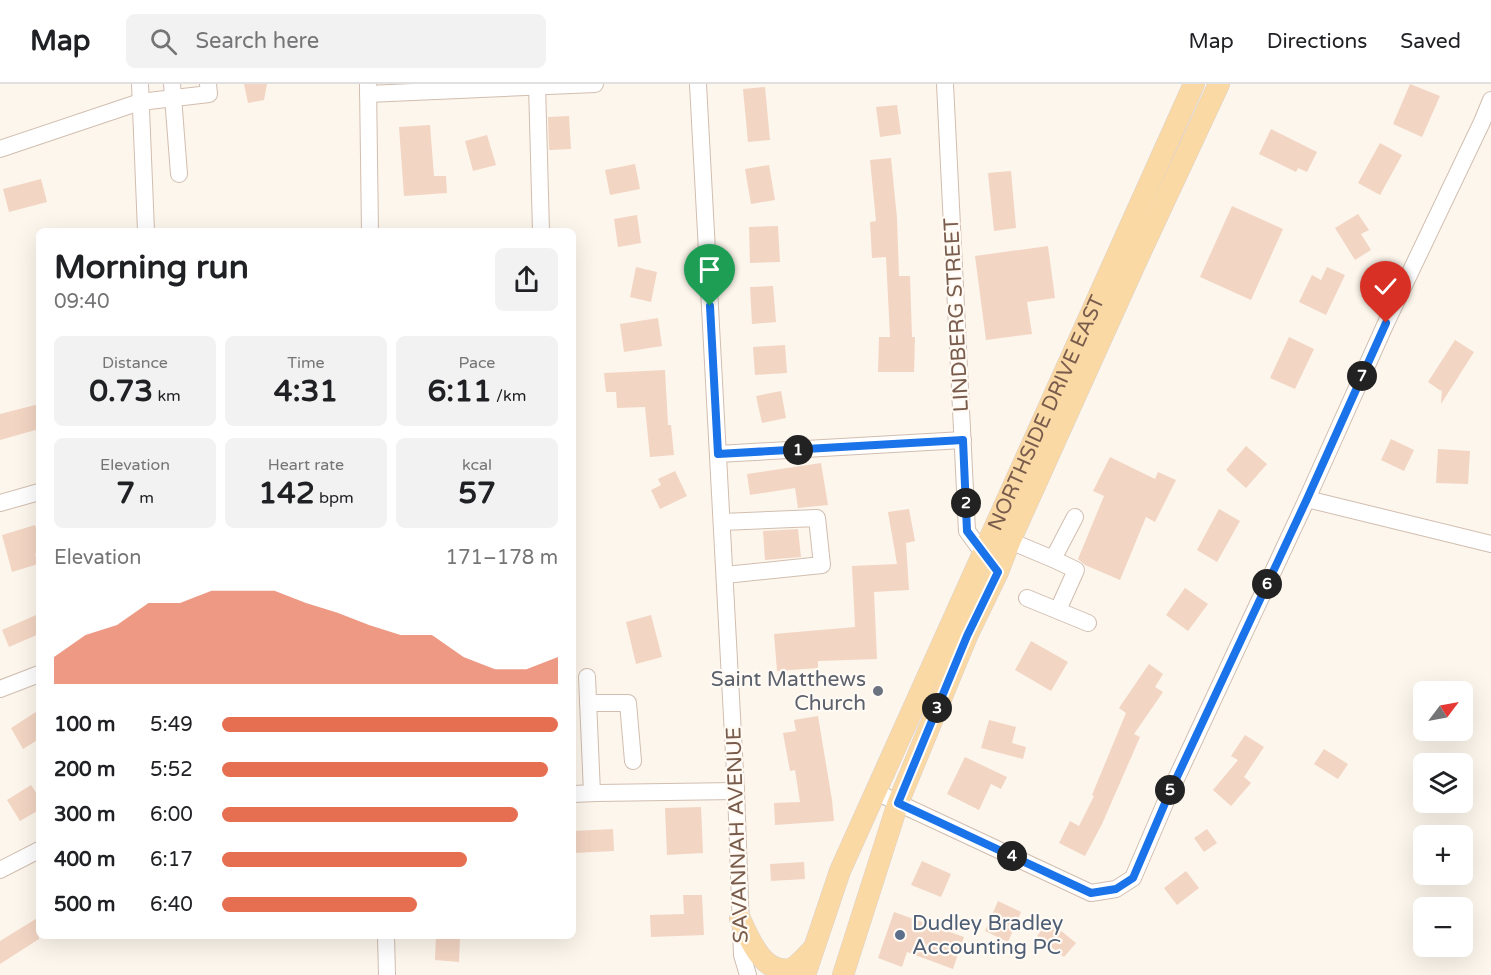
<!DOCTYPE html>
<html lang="en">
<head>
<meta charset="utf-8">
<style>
	body { margin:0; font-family:"Varela Round",sans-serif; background:#f2f2f2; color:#202124; height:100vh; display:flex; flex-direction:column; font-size:22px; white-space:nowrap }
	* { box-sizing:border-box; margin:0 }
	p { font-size:20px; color:#757577 }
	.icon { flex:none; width:33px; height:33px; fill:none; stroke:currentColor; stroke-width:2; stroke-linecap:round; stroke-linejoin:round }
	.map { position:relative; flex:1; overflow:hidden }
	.drawer { position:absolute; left:36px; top:144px; width:540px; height:711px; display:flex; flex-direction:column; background:#fff; border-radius:9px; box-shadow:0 6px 24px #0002 }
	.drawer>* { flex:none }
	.needle { width:39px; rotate:58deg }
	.tools { position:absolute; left:1413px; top:597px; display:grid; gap:12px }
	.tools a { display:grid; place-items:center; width:60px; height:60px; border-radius:9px; background:#fff; box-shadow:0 6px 24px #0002; font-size:30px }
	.pin { position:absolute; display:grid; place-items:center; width:51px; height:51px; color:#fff; margin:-62px -26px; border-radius:50% 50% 50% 0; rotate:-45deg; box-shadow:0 0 6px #0007 }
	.pin .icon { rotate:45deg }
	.km { position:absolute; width:30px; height:30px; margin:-15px; border-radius:50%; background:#222; color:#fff; font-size:16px; line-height:30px; text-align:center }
	.round { display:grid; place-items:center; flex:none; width:63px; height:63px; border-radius:9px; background:#f2f2f2 }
	.head { display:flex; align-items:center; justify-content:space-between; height:102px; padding:0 18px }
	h1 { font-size:33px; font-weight:700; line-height:45px }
	.metrics { display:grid; grid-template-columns:repeat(3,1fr); gap:9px; height:102px; padding:6px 18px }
	.metrics div { display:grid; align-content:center; border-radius:9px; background:#f2f2f2; text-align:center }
	.metrics b { font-size:30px; font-weight:700 }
	.metrics small { font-size:16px; font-weight:400 }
	.metrics p { font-size:16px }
	.chart { height:168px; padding:12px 18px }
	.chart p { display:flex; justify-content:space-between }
	.chart svg { width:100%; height:108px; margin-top:6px; fill:#e76f51; opacity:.7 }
	ul { padding:0 18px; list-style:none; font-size:20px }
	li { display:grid; grid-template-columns:96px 72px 1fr; align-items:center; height:45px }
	li i { height:15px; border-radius:8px; background:#e76f51 }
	header { display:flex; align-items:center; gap:36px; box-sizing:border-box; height:84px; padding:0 30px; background:#fff; border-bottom:2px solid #e0e0e0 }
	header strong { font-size:28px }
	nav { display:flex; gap:33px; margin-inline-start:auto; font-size:21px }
	.search { width:420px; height:54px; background:#f2f2f2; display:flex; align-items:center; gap:15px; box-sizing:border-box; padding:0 21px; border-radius:9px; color:#757577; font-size:22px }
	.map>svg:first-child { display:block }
</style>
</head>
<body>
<header>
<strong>Map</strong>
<div class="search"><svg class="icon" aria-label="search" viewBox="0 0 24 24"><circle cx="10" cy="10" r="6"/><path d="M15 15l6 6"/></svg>Search here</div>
<nav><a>Map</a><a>Directions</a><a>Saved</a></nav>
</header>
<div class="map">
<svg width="1491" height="891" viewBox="0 0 1491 891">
	<rect width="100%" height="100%" fill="#fdf6ec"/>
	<g fill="#f3d5c3">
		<polygon points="244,0 267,0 264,16 248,19"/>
		<polygon points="1410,0 1440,12 1422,53 1393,40"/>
		<polygon points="765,3 770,56 748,58 743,5"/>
		<polygon points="897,21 901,50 880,53 876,23"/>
		<polygon points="569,32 571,65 549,66 548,33"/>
		<polygon points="430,41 434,92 446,92 447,109 404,112 399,43"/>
		<polygon points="1271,45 1317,68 1307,88 1298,84 1296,88 1259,70"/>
		<polygon points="487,51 496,81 473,87 465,57"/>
		<polygon points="1380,59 1402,71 1380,111 1358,99"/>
		<polygon points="891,74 897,134 899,192 910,192 912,253 915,253 914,288 878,288 879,253 890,253 886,173 872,174 870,138 876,137 870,76"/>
		<polygon points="635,80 640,105 610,111 605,86"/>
		<polygon points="769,81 775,116 751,120 745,85"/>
		<polygon points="1011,87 1016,144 994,147 988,89"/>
		<polygon points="41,95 47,118 9,128 3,105"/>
		<polygon points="1232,122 1283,145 1251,216 1200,193"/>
		<polygon points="1358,130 1369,146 1361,150 1371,166 1355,176 1335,144"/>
		<polygon points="637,131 641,159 618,163 614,135"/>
		<polygon points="778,142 780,178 750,179 749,143"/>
		<polygon points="1048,162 1055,214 1027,218 1032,250 986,256 975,172"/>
		<polygon points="636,183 657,188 651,218 630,213"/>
		<polygon points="1327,183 1345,191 1326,231 1299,218 1312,191 1321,196"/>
		<polygon points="773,202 776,238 752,240 750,203"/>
		<polygon points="658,234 662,262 624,268 620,240"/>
		<polygon points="1289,253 1314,265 1295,305 1270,294"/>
		<polygon points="1455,256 1474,268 1441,320 1442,305 1441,307 1428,298"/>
		<polygon points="785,261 787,289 755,291 753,263"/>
		<polygon points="665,286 668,341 671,341 674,371 650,373 645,323 617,324 616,308 606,308 604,289"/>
		<polygon points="781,307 786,334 762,339 756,312"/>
		<polygon points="39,320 39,345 0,356 0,330"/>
		<polygon points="1391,355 1414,366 1404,387 1381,376"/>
		<polygon points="1246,362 1267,380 1246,404 1226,386"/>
		<polygon points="1438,365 1470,367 1468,400 1436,399"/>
		<polygon points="1110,373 1155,395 1158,388 1176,396 1155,438 1146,433 1120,496 1085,481 1078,475 1104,412 1093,407"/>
		<polygon points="821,379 828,421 798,424 795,404 750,411 747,390"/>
		<polygon points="675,387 687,412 660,425 651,406 661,401 658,395"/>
		<polygon points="909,425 915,457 906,459 909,506 874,508 877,575 818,577 818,584 777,587 774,550 855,543 852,482 897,480 888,428"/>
		<polygon points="1219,425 1240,437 1217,478 1197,466"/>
		<polygon points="35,441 39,453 39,469 35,470 38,480 12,488 2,451"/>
		<polygon points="798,445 801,473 765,476 763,447"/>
		<polygon points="1185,504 1208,520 1188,547 1166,531"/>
		<polygon points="36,531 39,539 39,550 9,563 2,546"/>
		<polygon points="651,531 662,573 636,580 626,538"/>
		<polygon points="1031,557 1068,578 1051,607 1015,586"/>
		<polygon points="1149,580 1163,590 1155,603 1163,608 1134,650 1140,653 1102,740 1085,772 1059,759 1070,737 1079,742 1094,712 1092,711 1126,629 1119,624"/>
		<polygon points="39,626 39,655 23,665 11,644"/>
		<polygon points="818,632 832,716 834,737 775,741 774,719 800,718 795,686 790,687 783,649 796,647 794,636"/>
		<polygon points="989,636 1016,643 1012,659 1026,663 1023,675 981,664"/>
		<polygon points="1245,651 1264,663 1244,693 1251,699 1231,722 1213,706 1238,676 1231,672"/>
		<polygon points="1324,665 1348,680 1338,695 1314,680"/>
		<polygon points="965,673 1007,693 1001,705 991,700 979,726 947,710"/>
		<polygon points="31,701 39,713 39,726 20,737 7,716"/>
		<polygon points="701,723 703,769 667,771 665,724"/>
		<polygon points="613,745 614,767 574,769 573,747"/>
		<polygon points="1207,745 1217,759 1204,768 1194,754"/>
		<polygon points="922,777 951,790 941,813 911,801"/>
		<polygon points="804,778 805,795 771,797 770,780"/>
		<polygon points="1186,787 1199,804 1177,821 1164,804"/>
		<polygon points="683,811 702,811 704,851 651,853 650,831 684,830"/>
		<polygon points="998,817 1021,828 1008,858 985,847"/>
		<polygon points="894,828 964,853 953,885 907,868 902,883 878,874"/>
		<polygon points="39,833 39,855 0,880 0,857"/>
		<polygon points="1049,837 1076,859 1064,873 1037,852"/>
		<polygon points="436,852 460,852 459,878 435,876"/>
	</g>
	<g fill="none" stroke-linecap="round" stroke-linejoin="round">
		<g stroke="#d1beb0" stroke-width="18">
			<g id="minor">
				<polyline points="140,0 146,147"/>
				<polyline points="172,0 179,90"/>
				<polyline points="537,0 541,147"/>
				<polyline points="698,0 736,707 742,871 748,891"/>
				<polyline points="945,0 967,447 989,477"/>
				<polyline points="368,1 370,147"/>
				<polyline points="368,10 595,0"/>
				<polyline points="0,65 140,18 209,10 208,0"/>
				<polyline points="718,370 963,356"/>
				<polyline points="1307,415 1491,460"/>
				<polyline points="0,419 39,408"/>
				<polyline points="722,438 817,434 822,481 725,491"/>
				<polyline points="1010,457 1053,475 1075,433"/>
				<polyline points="1053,475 1076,486 1058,526"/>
				<polyline points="1027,514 1088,539"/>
				<polyline points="587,593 592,709"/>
				<polyline points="0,605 39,590"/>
				<polyline points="588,619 628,619 633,677"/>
				<polyline points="875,707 898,719 1091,809 1116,805 1133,794 1169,710 1307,415 1386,239 1482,38 1491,16"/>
				<polyline points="573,710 597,709 736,707"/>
				<polyline points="0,786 39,766"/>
				<polyline points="386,852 387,891"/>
			</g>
		</g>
		<g stroke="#dad1cd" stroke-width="22">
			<g id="major">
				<path d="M740,835C749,853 762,891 791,885C799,881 806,872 812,866"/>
				<path id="s1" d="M805,891L840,787L1194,0"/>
				<polyline points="843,891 898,719 967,552 998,488 1010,457 1136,178 1219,0"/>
			</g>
		</g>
		<use href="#minor" stroke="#fff" stroke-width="16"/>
		<use href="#major" stroke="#fbd9a5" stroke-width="21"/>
	</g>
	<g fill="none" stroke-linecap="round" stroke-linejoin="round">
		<g stroke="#fff" stroke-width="12">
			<polyline id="route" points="710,222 718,370 963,356 967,447 998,488 967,552 898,719 1091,809 1116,805 1133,794 1169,710 1307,415 1386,239"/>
		</g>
		<use href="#route" stroke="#1a73e8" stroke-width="8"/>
	</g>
	<circle fill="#6b7280" stroke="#fffaf3" stroke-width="2" cx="878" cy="607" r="6"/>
	<circle fill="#5c6f8a" stroke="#fffaf3" stroke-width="2" cx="900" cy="851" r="6"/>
	<g text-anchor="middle" stroke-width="4.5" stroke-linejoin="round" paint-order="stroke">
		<g font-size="21" fill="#7a5c4d" stroke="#fffaf3">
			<text transform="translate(956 231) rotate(-93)" y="7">LINDBERG STREET</text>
			<text dy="7" stroke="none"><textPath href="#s1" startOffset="612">NORTHSIDE DRIVE EAST</textPath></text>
			<text transform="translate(737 751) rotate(-92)" y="7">SAVANNAH AVENUE</text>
		</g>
		<g font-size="21" fill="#5b616d" stroke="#fffaf3" text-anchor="end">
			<text x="866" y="602">Saint Matthews<tspan x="866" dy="24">Church</tspan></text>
		</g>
		<g font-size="21" fill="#4e5e75" stroke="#fffaf3" text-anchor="start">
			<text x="912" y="846">Dudley Bradley<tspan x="912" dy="24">Accounting PC</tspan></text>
		</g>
	</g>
</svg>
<div class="tools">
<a><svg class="needle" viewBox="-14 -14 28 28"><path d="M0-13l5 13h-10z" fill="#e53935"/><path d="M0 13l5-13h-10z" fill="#757577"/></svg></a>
<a><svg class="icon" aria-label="layers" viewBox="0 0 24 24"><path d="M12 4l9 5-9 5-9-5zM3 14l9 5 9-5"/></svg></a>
<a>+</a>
<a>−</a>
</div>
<div class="pin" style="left:710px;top:222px;background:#1e9e55"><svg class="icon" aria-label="arrive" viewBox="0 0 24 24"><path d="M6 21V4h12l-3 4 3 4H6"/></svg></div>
<div class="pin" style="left:1386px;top:239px;background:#d93025"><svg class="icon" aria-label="check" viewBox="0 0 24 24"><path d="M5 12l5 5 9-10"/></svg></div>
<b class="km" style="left:798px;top:366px">1</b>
<b class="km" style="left:966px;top:419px">2</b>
<b class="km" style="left:937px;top:624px">3</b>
<b class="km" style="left:1012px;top:772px">4</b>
<b class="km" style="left:1170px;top:706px">5</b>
<b class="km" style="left:1267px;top:500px">6</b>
<b class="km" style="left:1362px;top:292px">7</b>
<section class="drawer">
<div class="head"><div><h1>Morning run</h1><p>09:40</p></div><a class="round"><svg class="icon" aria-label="share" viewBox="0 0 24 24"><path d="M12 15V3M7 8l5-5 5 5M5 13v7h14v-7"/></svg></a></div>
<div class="metrics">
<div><p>Distance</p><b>0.73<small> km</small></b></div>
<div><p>Time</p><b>4:31</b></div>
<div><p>Pace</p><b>6:11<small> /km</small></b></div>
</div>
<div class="metrics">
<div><p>Elevation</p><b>7<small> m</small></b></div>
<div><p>Heart rate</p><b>142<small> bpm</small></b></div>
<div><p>kcal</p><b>57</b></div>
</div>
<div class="chart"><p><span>Elevation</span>171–178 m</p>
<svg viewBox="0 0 160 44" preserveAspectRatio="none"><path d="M0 44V33L10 24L20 20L30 11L40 11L50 6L60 6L70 6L80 11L90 15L100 20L110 24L120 24L130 33L140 38L150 38L160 33V44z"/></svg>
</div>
<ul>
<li><b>100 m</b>5:49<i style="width:100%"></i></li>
<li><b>200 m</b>5:52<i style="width:97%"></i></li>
<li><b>300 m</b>6:00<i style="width:88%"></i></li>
<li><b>400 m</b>6:17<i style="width:73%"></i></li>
<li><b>500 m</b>6:40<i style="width:58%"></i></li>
</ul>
</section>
</div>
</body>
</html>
